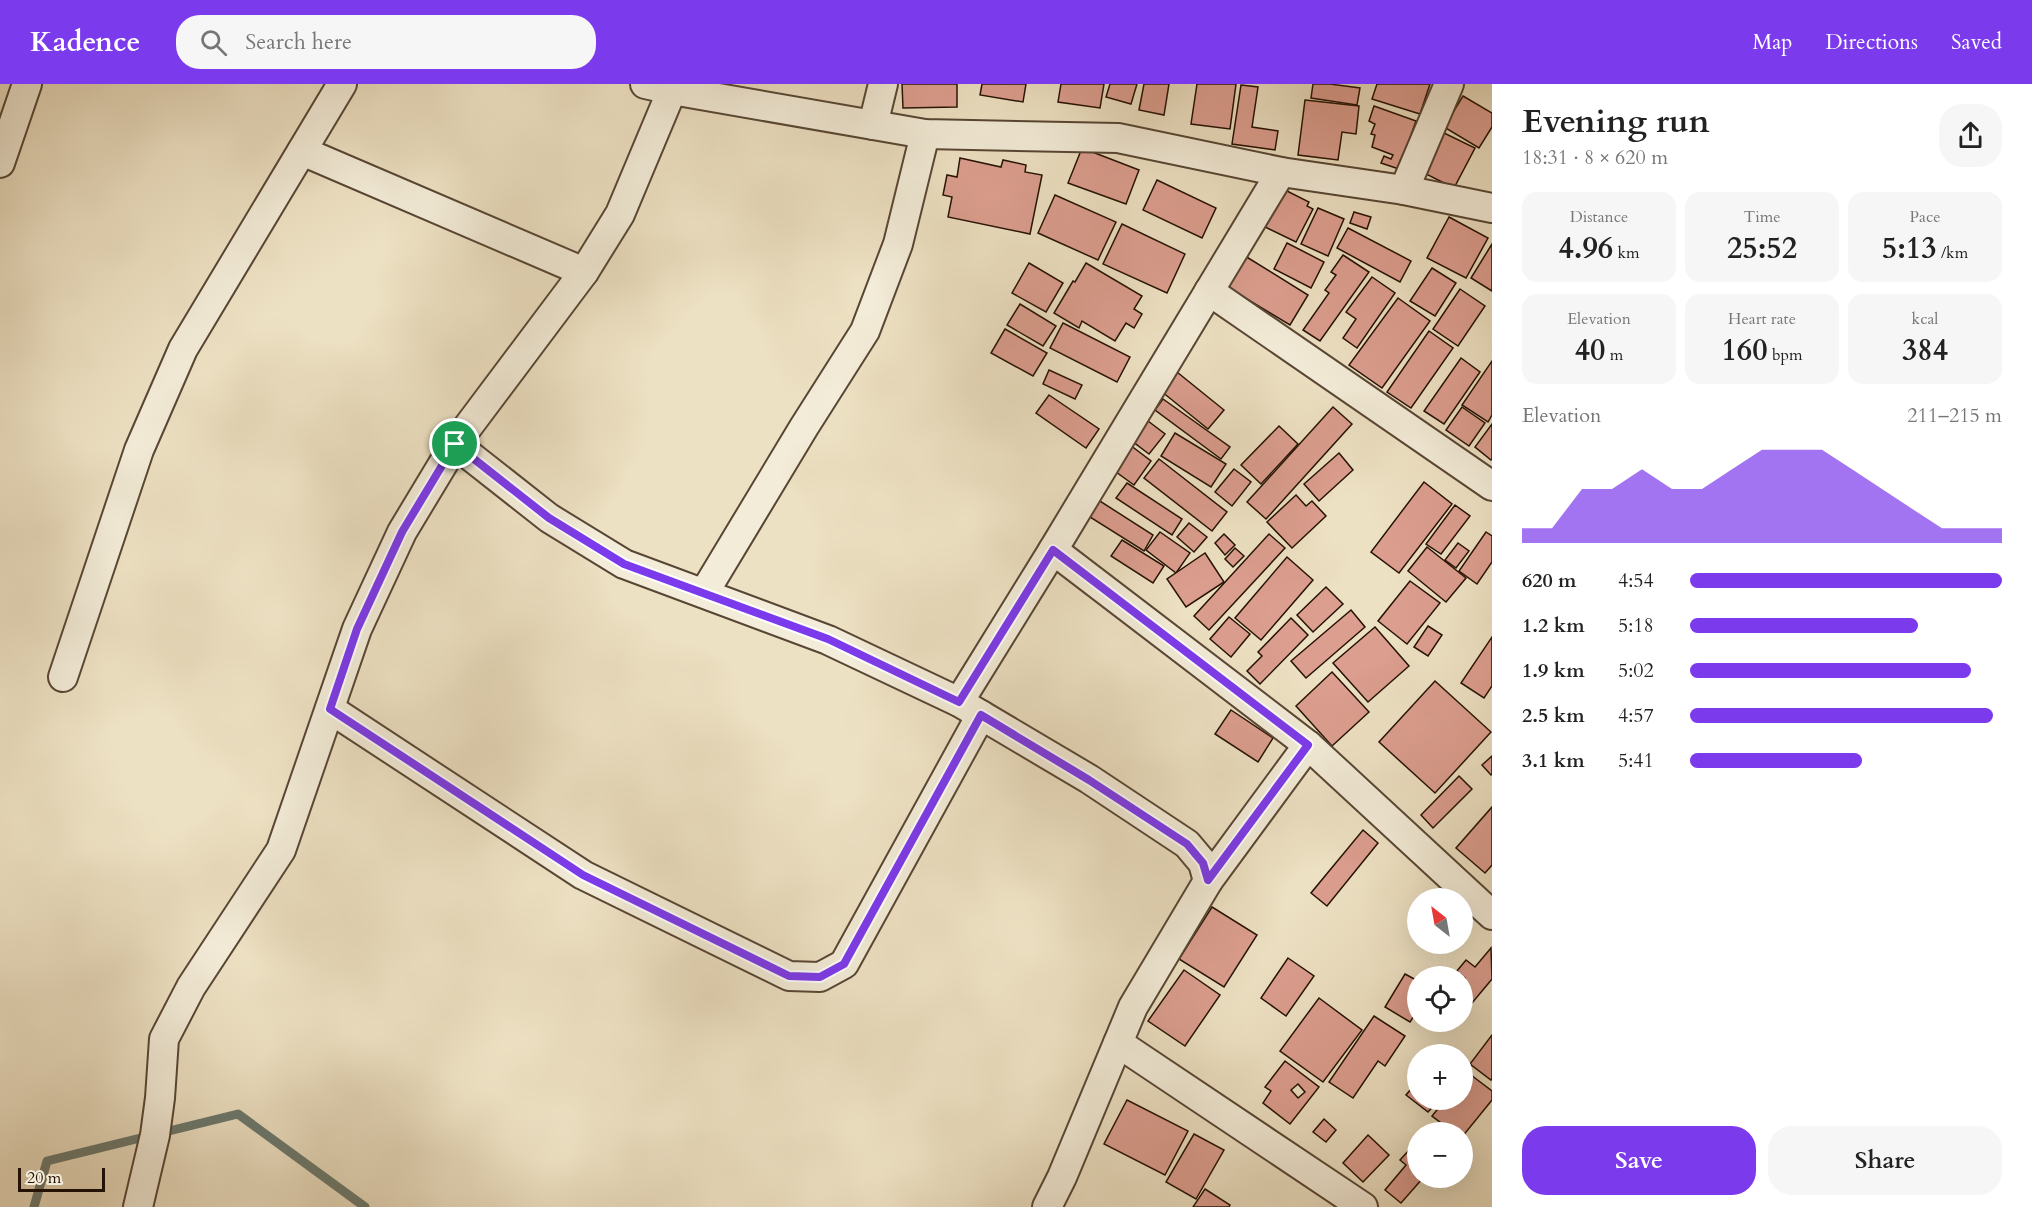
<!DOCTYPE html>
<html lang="en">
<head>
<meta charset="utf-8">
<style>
	body { margin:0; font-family:Cardo,serif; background:#f6f6f6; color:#222; height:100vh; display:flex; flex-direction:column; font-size:22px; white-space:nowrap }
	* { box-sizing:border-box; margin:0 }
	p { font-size:20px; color:#767676 }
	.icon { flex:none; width:33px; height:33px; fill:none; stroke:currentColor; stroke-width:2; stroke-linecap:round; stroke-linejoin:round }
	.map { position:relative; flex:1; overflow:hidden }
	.sheet { display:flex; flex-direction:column; background:#fff; width:540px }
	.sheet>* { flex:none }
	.needle { width:39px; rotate:329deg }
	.controls { position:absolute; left:1407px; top:804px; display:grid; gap:12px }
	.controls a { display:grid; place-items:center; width:66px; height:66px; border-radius:50%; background:#fff; box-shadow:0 6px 24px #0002; font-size:30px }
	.scale { position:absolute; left:18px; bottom:15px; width:87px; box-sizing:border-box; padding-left:6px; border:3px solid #261204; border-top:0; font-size:16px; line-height:21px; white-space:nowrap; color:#261204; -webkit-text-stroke:4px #f3ecd8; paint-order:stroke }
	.pin { position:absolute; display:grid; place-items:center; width:51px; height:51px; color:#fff; margin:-26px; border:3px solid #fff; border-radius:50%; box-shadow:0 2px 6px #0007 }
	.round { display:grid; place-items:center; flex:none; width:63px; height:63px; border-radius:24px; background:#f6f6f6 }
	.headline { display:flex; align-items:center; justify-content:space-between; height:102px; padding:0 30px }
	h1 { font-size:33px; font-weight:700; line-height:45px }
	.metrics { display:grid; grid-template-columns:repeat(3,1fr); gap:9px; height:102px; padding:6px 30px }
	.metrics div { display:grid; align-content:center; border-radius:15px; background:#f6f6f6; text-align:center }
	.metrics b { font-size:30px; font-weight:700 }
	.metrics small { font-size:16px; font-weight:400 }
	.metrics p { font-size:16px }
	.chart { height:168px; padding:12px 30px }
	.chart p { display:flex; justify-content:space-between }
	.chart svg { width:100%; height:108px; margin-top:6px; fill:#7c3aed; opacity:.7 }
	.action { display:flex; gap:12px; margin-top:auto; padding:12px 30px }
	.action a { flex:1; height:69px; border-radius:24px; background:#7c3aed; color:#fff; font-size:24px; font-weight:700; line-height:69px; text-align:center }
	.action a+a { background:#f6f6f6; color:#222 }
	ul { padding:0 30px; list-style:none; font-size:20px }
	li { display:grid; grid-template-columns:96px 72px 1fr; align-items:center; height:45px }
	li i { height:15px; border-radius:8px; background:#7c3aed }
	header { display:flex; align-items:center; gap:36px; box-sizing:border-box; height:84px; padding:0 30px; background:#7c3aed; color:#fff }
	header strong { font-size:28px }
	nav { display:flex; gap:33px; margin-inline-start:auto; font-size:21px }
	.search { width:420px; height:54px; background:#f6f6f6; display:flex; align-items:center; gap:15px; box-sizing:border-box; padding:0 21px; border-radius:24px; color:#767676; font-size:22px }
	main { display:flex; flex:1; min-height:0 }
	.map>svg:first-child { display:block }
</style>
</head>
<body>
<header>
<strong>Kadence</strong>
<div class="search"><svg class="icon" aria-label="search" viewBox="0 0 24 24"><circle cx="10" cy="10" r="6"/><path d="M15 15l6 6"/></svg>Search here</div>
<nav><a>Map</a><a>Directions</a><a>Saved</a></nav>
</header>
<main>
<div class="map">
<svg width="1492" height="1123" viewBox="0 0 1492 1123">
	<rect width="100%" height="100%" fill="#ede1c3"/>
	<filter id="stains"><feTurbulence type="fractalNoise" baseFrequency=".00333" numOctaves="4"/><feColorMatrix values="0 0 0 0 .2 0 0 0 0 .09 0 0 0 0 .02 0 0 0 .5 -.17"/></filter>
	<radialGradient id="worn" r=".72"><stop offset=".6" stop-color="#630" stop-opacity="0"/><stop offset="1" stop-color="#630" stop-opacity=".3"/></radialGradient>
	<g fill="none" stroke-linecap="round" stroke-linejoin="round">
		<polyline stroke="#6b796e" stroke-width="9" points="34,1123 47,1077 238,1030 365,1123"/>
	</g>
	<g fill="#dc9e8f" stroke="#261204" stroke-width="1.5" fill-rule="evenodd">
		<polygon points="902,0 957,0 957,23 903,24"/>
		<polygon points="982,0 1026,0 1023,18 980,11"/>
		<polygon points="1061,0 1104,0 1100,24 1058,18"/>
		<polygon points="1110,0 1137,0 1131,20 1106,13"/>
		<polygon points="1144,0 1169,0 1164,31 1139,26"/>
		<polygon points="1197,0 1236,0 1230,45 1191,40"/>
		<polygon points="1313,0 1330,0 1360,4 1357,21 1311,14"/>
		<polygon points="1377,0 1430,0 1420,30 1372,15"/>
		<polygon points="1241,1 1258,3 1252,43 1278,47 1275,66 1232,60"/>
		<polygon points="1463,12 1492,29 1492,43 1479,64 1444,43"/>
		<polygon points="1305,16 1359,22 1356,50 1342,48 1338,76 1298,71"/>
		<polygon points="1374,22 1416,37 1399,85 1381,79 1384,72 1391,75 1393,71 1372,63 1375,51 1371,50 1375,40 1369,37"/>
		<polygon points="1442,48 1475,64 1454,104 1422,88"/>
		<polygon points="1082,64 1139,86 1126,120 1068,99"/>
		<polygon points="960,74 1001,83 1003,76 1026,81 1025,88 1042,91 1030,150 948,133 952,113 943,111 947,91 957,93"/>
		<polygon points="1157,96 1216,124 1202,154 1143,126"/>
		<polygon points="1285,106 1309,118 1307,122 1313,125 1296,158 1261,141"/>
		<polygon points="1055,111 1116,138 1098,176 1038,149"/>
		<polygon points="1318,124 1344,135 1328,172 1301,160"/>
		<polygon points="1354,128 1371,133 1367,145 1350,139"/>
		<polygon points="1449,133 1488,154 1466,194 1427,174"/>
		<polygon points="1122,140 1185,170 1167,209 1103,180"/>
		<polygon points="1348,144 1411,177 1400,198 1337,164"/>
		<polygon points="1287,159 1324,178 1311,204 1274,185"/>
		<polygon points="1492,160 1492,207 1471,194"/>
		<polygon points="1343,171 1369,188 1320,257 1303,246 1329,209 1325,206 1336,191 1331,188"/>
		<polygon points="1245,172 1308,211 1290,241 1227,203"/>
		<polygon points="1029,179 1063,199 1046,228 1012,209"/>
		<polygon points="1086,179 1142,212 1134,225 1142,230 1134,244 1126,239 1115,257 1082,237 1079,244 1054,229 1073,197 1075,198"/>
		<polygon points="1432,184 1456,199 1435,232 1410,217"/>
		<polygon points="1372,193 1395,209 1357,264 1343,254 1356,235 1346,228"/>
		<polygon points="1460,205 1485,222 1458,262 1433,245"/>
		<polygon points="1398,214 1430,237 1382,304 1349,281"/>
		<polygon points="1020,220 1056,242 1043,262 1007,241"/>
		<polygon points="1063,239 1130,273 1117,298 1050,264"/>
		<polygon points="1005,245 1047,269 1033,292 991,269"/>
		<polygon points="1429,247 1453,264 1411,324 1387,308"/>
		<polygon points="1461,274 1480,288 1444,340 1424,327"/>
		<polygon points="1492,277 1492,331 1488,338 1462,321"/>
		<polygon points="1172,284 1224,326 1208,345 1156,303"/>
		<polygon points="1049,286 1082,301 1075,315 1043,300"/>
		<polygon points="1049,311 1099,345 1086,364 1036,329"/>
		<polygon points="1163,315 1230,363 1221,375 1155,326"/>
		<polygon points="1333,323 1352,340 1266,435 1247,418"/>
		<polygon points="1462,323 1485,339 1469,362 1446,346"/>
		<polygon points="1148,337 1165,350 1149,370 1132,357"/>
		<polygon points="1492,340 1492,375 1491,376 1475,363"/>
		<polygon points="1279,342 1298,360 1261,400 1241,381"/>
		<polygon points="1175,349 1226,380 1211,403 1161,372"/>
		<polygon points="1130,361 1151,377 1134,401 1112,385"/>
		<polygon points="1339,369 1353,386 1319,417 1304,400"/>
		<polygon points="1159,375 1227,428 1212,447 1144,394"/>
		<polygon points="1234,385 1251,398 1232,422 1215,408"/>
		<polygon points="1424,398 1452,420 1399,489 1371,468"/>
		<polygon points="1127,399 1182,435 1172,451 1116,414"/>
		<polygon points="1296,411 1306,422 1312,417 1326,432 1292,464 1267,438"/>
		<polygon points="1092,412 1153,451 1144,467 1082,428"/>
		<polygon points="1455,421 1470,432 1441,470 1426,460"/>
		<polygon points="1189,439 1207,453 1194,468 1177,453"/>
		<polygon points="1160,448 1190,469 1176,489 1146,466"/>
		<polygon points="1486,448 1492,452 1492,478 1477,500 1459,487"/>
		<polygon points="1224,450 1235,461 1225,471 1215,459"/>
		<polygon points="1269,450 1285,464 1209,546 1194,532"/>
		<polygon points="1122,456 1164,482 1153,499 1111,472"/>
		<polygon points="1458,459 1469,467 1456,484 1445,476"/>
		<polygon points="1427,463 1466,494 1446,518 1408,487"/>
		<polygon points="1235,464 1244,472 1233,483 1225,475"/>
		<polygon points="1205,469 1224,498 1186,523 1167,495"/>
		<polygon points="1287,473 1313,496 1261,556 1235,534"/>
		<polygon points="1410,497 1440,519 1407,560 1378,537"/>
		<polygon points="1326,503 1343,520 1313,548 1297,531"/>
		<polygon points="1351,526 1365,543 1306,594 1291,577"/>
		<polygon points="1229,533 1250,550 1231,573 1210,555"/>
		<polygon points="1291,534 1308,551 1260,600 1247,587 1262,572 1258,568"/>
		<polygon points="1428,542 1442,551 1428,572 1414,563"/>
		<polygon points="1375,543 1409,582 1368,618 1333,579"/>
		<polygon points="1492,553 1492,602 1484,614 1461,599"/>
		<polygon points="1332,588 1369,628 1332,662 1296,622"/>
		<polygon points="1435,597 1491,648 1435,709 1379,658"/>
		<polygon points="1231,626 1273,654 1258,678 1215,650"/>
		<polygon points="1492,672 1492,690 1491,691 1482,681"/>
		<polygon points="1459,692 1472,705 1433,744 1421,731"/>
		<polygon points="1492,723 1492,781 1485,789 1456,764"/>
		<polygon points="1363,746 1378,759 1327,822 1311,809"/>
		<polygon points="1212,823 1257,851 1224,903 1179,875"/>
		<polygon points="1491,864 1492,895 1462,931 1462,897 1465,894 1457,887 1466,876 1475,883"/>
		<polygon points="1288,874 1314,892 1286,932 1261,914"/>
		<polygon points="1184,886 1220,911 1185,962 1148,937"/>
		<polygon points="1405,890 1418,897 1418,926 1410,938 1385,923"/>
		<polygon points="1319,914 1362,946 1323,998 1280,967"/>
		<polygon points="1374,932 1405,952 1385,982 1378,977 1353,1014 1329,998"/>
		<polygon points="1492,951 1492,994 1491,996 1470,980"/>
		<path d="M1285,977L1319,1003L1290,1040L1263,1019L1271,1007L1265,1003ZM1298,1000L1305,1008L1298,1014L1291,1006Z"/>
		<polygon points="1467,988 1492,1007 1492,1016 1462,1053 1462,1048 1453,1048 1432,1032 1445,1016 1462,1016 1462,994"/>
		<polygon points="1418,997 1418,1016 1439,1016 1428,1028 1406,1011"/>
		<polygon points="1127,1016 1188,1047 1165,1091 1104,1060"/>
		<polygon points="1324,1035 1336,1046 1326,1058 1313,1048"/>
		<polygon points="1194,1050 1224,1066 1196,1115 1166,1098"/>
		<polygon points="1368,1051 1389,1071 1363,1098 1343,1079"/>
		<polygon points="1411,1064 1418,1070 1418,1094 1423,1094 1401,1119 1385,1106 1406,1081 1400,1076"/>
		<polygon points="1205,1105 1230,1121 1229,1123 1193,1123"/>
	</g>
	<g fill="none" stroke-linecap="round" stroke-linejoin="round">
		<g stroke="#584634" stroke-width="32">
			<g id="street">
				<polyline points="645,0 672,6 925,50 1118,54 1281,88 1404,106 1492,124"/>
				<polyline points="873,41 883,0"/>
				<polyline points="302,67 584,188"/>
				<polyline points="0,79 27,0"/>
				<polyline points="1404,106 1449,0"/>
				<polyline points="1209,207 1492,402"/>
				<polyline points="455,360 549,434 624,480 828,556 959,618 1089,695 1187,760 1203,779 1208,797 1133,923 1062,1093 1047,1123"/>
				<polyline points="1053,466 1308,661 1492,831"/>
				<polyline points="704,509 804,343 865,247 898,160 925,50"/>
				<polyline points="63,593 139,366 183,265 342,0"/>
				<polyline points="959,618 1053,466 1281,88"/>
				<polyline points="330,625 583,791 789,892 820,893 844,880 981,631"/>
				<polyline points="1208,797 1308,661"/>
				<polyline points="1118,959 1363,1123"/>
				<polyline points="138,1123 155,1051 160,1014 164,955 191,903 281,766 357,545 402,448 455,360 584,188 620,130 672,6"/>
			</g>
		</g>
		<use href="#street" stroke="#f3ecd8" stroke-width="28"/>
	</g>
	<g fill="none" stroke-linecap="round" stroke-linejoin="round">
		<g stroke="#fff" stroke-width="12">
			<polygon id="route" points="455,360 549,434 624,480 828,555 959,618 1053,466 1308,661 1208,796 1203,779 1187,760 1089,696 981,631 844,880 820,893 789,892 583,791 330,625 357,545 402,448"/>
		</g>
		<use href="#route" stroke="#7c3aed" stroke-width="8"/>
	</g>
	<rect width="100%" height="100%" filter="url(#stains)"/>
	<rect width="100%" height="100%" fill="url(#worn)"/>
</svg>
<div class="controls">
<a><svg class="needle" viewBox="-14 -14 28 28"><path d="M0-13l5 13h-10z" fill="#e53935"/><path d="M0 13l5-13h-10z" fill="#767676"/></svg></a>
<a><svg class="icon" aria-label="locate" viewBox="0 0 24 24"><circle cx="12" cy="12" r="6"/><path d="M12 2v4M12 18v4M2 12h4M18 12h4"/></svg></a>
<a>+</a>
<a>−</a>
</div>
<div class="scale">20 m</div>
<div class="pin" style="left:455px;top:360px;background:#1e9e55"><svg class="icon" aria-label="arrive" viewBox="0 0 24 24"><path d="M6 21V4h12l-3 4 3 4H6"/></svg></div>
</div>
<section class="sheet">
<div class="headline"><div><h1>Evening run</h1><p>18:31 · 8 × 620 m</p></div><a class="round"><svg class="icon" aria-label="share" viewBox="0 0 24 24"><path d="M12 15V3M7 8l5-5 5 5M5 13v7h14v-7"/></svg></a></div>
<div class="metrics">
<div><p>Distance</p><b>4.96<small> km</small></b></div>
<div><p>Time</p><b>25:52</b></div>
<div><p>Pace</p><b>5:13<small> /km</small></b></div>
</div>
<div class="metrics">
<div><p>Elevation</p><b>40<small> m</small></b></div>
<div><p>Heart rate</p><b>160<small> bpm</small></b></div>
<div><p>kcal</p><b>384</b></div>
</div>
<div class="chart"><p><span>Elevation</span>211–215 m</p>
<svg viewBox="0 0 160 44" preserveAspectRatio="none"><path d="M0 44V38L10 38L20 22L30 22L40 14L50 22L60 22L70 14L80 6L90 6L100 6L110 14L120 22L130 30L140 38L150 38L160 38V44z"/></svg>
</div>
<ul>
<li><b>620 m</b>4:54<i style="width:100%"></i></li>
<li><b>1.2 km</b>5:18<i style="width:73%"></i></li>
<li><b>1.9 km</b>5:02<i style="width:90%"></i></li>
<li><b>2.5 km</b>4:57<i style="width:97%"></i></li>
<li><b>3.1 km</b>5:41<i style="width:55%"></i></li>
</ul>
<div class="action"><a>Save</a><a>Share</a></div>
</section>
</main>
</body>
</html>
